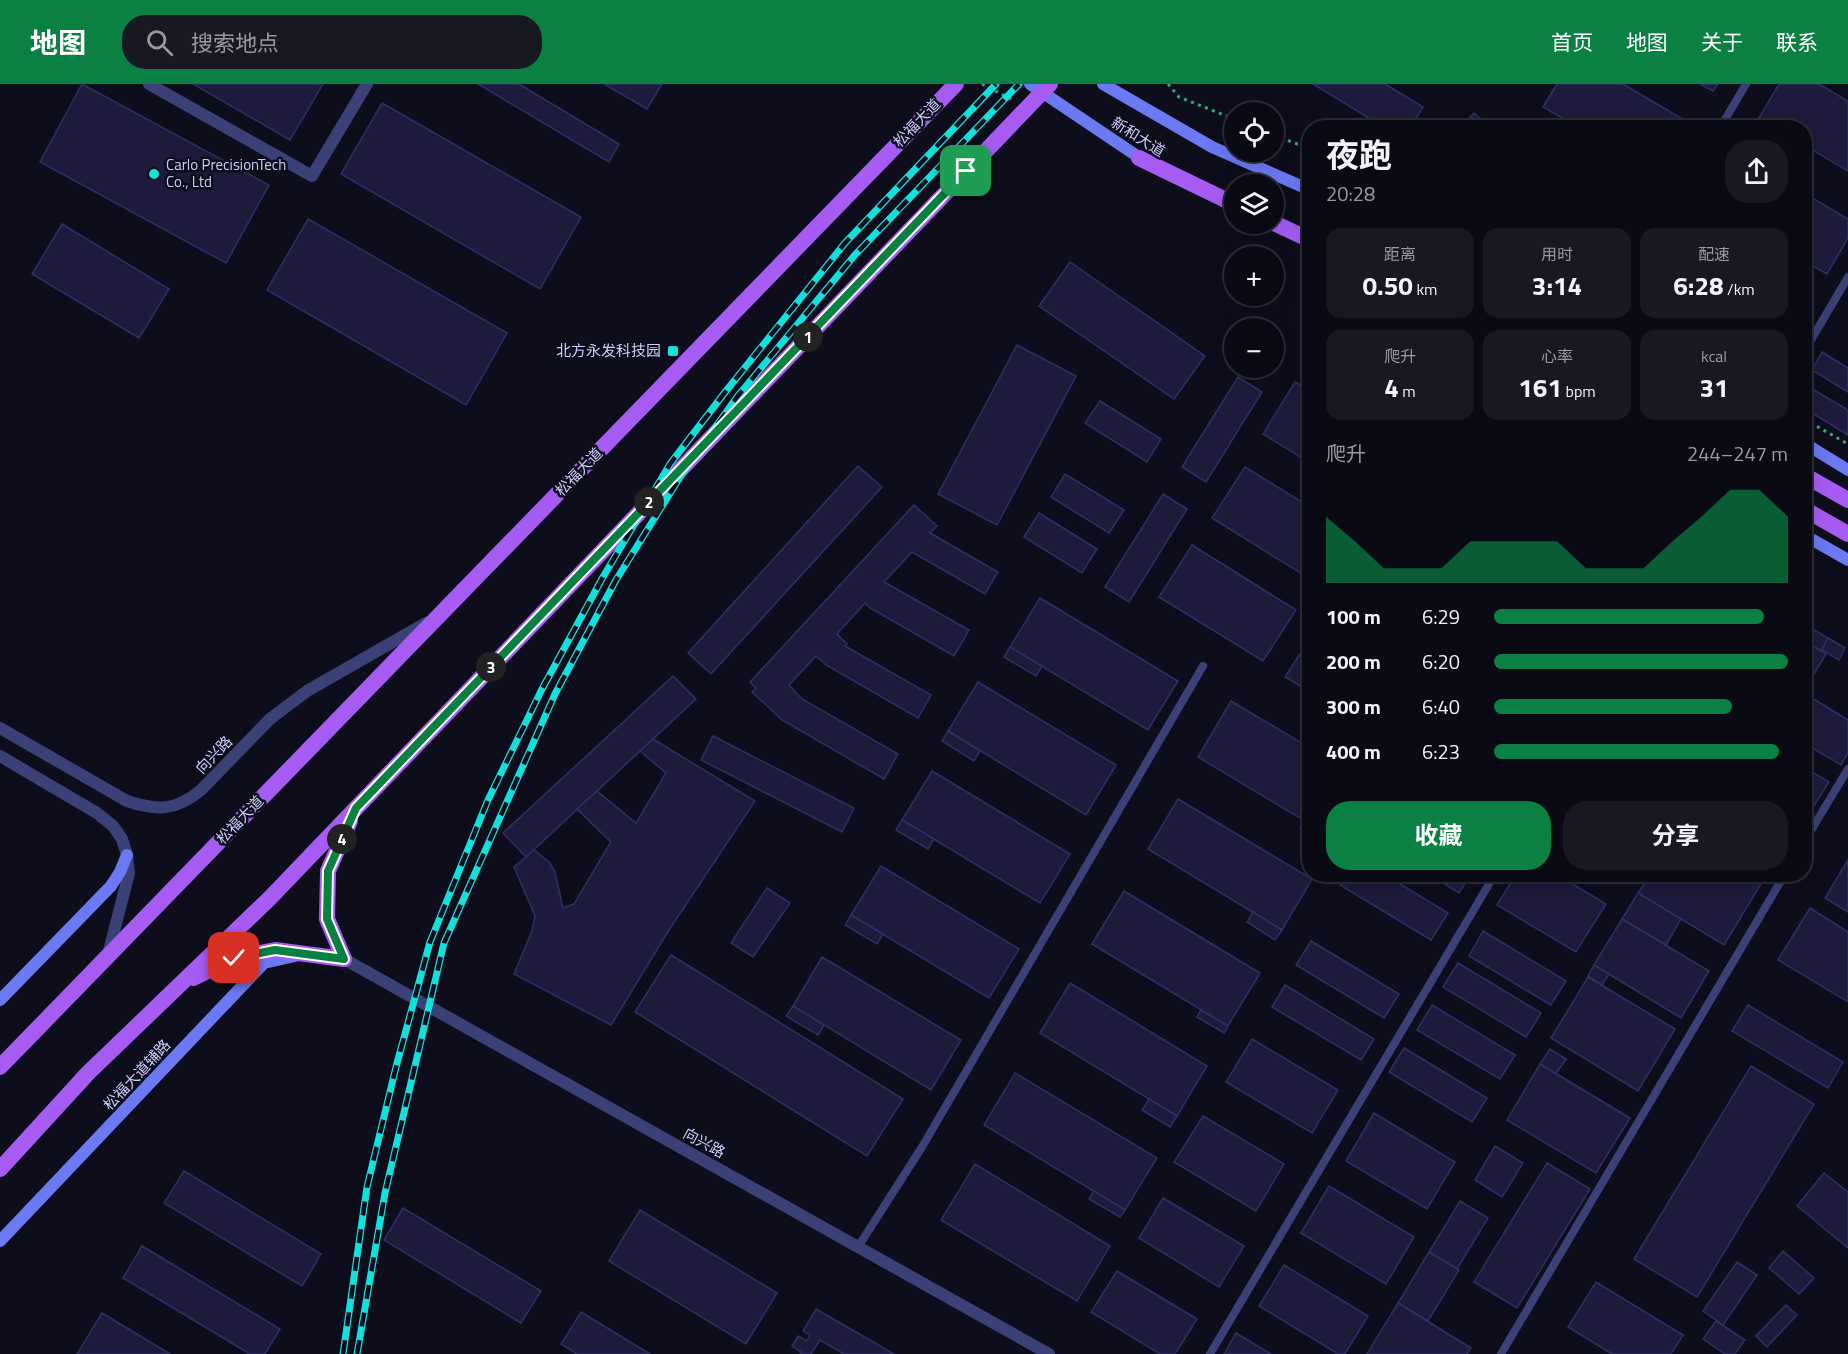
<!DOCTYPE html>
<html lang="zh">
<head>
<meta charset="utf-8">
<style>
	body { margin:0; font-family:"Titillium Web","Noto Sans SC",sans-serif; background:#181822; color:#f1f3f6; height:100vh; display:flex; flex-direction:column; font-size:22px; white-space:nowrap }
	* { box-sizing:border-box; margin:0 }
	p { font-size:20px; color:#999aa0 }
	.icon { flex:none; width:33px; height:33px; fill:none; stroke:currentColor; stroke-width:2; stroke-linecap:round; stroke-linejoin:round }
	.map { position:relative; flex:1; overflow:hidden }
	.drawer { position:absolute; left:1302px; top:36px; width:510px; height:762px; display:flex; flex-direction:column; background:#0a0a15; border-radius:24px; box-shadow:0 6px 24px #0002,0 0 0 2px #2a2b34 }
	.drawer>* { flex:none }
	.buttons { position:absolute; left:1224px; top:18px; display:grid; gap:12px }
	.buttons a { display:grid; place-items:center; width:60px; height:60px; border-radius:50%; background:#0a0a15; box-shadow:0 6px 24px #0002,0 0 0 2px #2a2b34; font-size:30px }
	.pin { position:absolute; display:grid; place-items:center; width:51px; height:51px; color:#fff; margin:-26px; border-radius:12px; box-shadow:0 3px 9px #0006 }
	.km { position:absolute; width:30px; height:30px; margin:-15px; border-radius:50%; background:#222; color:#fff; font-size:16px; line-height:30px; text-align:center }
	.round { display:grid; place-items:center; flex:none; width:63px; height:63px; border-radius:24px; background:#181822 }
	.head { display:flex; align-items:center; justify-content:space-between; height:102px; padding:0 24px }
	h1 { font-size:33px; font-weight:700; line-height:45px }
	.figures { display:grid; grid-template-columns:repeat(3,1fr); gap:9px; height:102px; padding:6px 24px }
	.figures div { display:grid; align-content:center; border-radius:15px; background:#181822; text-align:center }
	.figures b { font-size:26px; font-weight:700 }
	.figures small { font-size:16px; font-weight:400 }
	.figures p { font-size:16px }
	.chart { height:168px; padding:12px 24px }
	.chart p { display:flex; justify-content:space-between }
	.chart svg { width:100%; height:108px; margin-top:6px; fill:#0b8043; opacity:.7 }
	.cta { display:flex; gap:12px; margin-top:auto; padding:12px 24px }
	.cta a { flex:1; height:69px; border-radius:24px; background:#0b8043; color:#fff; font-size:24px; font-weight:700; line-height:69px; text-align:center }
	.cta a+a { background:#181822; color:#f1f3f6 }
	ul { padding:0 24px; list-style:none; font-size:20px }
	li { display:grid; grid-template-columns:96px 72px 1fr; align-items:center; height:45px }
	li i { height:15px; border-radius:8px; background:#0b8043 }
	header { display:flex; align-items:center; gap:36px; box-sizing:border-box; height:84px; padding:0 30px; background:#0b8043; color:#fff }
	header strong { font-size:28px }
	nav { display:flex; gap:33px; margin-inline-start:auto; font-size:21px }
	.search { width:420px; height:54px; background:#181822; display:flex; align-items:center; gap:15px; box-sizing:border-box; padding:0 21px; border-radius:24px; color:#999aa0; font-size:22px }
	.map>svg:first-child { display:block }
</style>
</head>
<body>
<header>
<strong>地图</strong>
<div class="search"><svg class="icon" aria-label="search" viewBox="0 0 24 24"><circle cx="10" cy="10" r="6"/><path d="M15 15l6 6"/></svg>搜索地点</div>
<nav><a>首页</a><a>地图</a><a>关于</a><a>联系</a></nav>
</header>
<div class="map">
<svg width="1848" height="1270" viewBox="0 0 1848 1270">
	<rect width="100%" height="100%" fill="#0d0d1c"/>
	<g fill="#1d1a3b" stroke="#322e65" stroke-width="1.5">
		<polygon points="82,0 269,101 226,179 40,78"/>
		<polygon points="193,0 323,0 290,56"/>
		<polygon points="478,0 519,0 619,60 609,78"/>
		<polygon points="604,0 662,0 647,25"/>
		<polygon points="1313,0 1385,0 1423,23 1410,44 1385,44"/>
		<polygon points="1557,0 1623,0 1693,41 1692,44 1579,44 1543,23"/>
		<polygon points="1700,0 1718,0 1713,7"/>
		<polygon points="1779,0 1819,0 1848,17 1848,87 1804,61 1804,44 1775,44 1759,34"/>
		<polygon points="382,19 581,133 540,205 341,90"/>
		<polygon points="1474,29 1490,44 1460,44"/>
		<polygon points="1804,109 1848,135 1848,154 1827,190 1804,177"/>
		<polygon points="308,135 507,249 466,321 267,206"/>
		<polygon points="62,140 169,205 139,254 32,190"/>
		<polygon points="1070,178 1205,272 1174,315 1039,222"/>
		<polygon points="1017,261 1076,292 997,441 938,410"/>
		<polygon points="1822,268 1848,284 1848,308 1812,286"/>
		<polygon points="1238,293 1262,308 1206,398 1182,383"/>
		<polygon points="1295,298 1310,306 1310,379 1263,350"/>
		<polygon points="1804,300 1848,326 1848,351 1804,324"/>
		<polygon points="1100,317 1161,355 1147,378 1085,339"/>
		<polygon points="858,382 882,403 711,590 688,569"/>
		<polygon points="1245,383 1310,423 1310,495 1212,434"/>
		<polygon points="1065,390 1124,426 1109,449 1051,413"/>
		<polygon points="1163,410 1187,425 1129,518 1105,503"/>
		<polygon points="914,421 937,442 930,449 998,488 985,510 912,468 884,498 969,546 954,572 870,524 865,519 837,550 847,560 845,562 931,611 918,634 826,581 816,572 789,601 802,615 898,670 884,695 782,636 752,608 756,604 750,598"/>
		<polygon points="1039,429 1097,465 1082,489 1024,453"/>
		<polygon points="1192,461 1296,526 1263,577 1159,513"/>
		<polygon points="1040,514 1178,597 1148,646 1010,563"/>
		<polygon points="1804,540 1828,554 1821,567 1804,557"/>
		<polygon points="1310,554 1310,608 1285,593"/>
		<polygon points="1828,554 1845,564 1839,576 1822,566"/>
		<polygon points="1804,557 1826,570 1812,593 1804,588"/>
		<polygon points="1010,563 1042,582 1036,592 1004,573"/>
		<polygon points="673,592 696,615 526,773 503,749"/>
		<polygon points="978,598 1116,681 1086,731 948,647"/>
		<polygon points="1804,609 1848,636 1848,669 1841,681 1804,659"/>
		<polygon points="1231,617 1310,664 1310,740 1198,673"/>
		<polygon points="948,647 980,667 974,677 942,657"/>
		<polygon points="713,652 854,724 842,748 701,676"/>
		<polygon points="653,655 755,717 669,846 611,941 514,890 532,847 535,832 514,783 534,766 549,778 555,788 563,824 574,820 611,758 577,725 597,707 636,739 666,689 640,667"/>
		<polygon points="1804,683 1829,698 1804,738"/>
		<polygon points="932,687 1070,770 1040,819 902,736"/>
		<polygon points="1178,715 1312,795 1282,846 1148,765"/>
		<polygon points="902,736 934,755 928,765 896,746"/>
		<polygon points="1304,737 1310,740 1310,749 1300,744"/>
		<polygon points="1848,776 1848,828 1825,814"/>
		<polygon points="881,782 1019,865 989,914 851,831"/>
		<polygon points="1346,790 1384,790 1448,829 1431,856 1340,801"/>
		<polygon points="1429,790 1471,790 1459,809"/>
		<polygon points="1516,790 1556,790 1606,820 1576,868 1497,821"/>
		<polygon points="1650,790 1767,790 1724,861 1638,809"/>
		<polygon points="767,804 790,819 753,873 731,859"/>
		<polygon points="1124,807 1260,889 1228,942 1092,860"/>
		<polygon points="1638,809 1681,835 1666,861 1622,835"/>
		<polygon points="1810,824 1848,848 1848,918 1778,876"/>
		<polygon points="1253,828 1282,846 1275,856 1247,838"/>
		<polygon points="851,831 883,850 877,860 845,841"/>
		<polygon points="1622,835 1709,887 1681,934 1594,881"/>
		<polygon points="1483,847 1566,897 1551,921 1469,872"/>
		<polygon points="1311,857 1399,910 1384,934 1296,881"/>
		<polygon points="671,871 903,1015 867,1072 635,928"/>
		<polygon points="822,873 961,956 931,1006 793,922"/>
		<polygon points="1458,879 1541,929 1526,953 1443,903"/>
		<polygon points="1594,881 1609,890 1602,901 1588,892"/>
		<polygon points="1588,893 1675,945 1638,1007 1551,954"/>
		<polygon points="1070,899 1207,982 1177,1032 1040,949"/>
		<polygon points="1285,901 1374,955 1361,976 1272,923"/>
		<polygon points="1432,921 1515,971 1500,995 1417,946"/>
		<polygon points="1748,921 1843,978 1828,1004 1732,947"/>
		<polygon points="793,922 824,941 818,951 786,932"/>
		<polygon points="1201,926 1228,942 1224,949 1197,933"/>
		<polygon points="1252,955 1338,1006 1312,1049 1226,998"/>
		<polygon points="1404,964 1487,1014 1472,1038 1389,988"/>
		<polygon points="1550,965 1566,975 1556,990 1540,980"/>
		<polygon points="1540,980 1630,1034 1596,1089 1507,1036"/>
		<polygon points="1751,982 1814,1020 1697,1213 1634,1175"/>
		<polygon points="1015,989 1157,1074 1125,1126 984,1041"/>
		<polygon points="1149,1015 1177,1032 1170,1043 1142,1026"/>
		<polygon points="1374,1029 1455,1078 1427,1125 1346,1077"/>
		<polygon points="1203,1032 1284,1080 1256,1127 1174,1078"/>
		<polygon points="1495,1062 1523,1079 1502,1113 1475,1096"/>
		<polygon points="1547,1079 1590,1105 1517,1224 1474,1198"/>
		<polygon points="975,1080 1110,1162 1077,1217 941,1136"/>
		<polygon points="184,1087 321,1170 302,1202 164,1119"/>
		<polygon points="1824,1089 1848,1108 1848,1164 1797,1122"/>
		<polygon points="1329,1102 1414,1153 1386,1200 1301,1149"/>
		<polygon points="1094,1107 1125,1126 1120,1133 1089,1115"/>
		<polygon points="1163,1114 1244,1162 1219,1203 1139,1154"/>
		<polygon points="1460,1117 1488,1134 1457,1185 1429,1168"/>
		<polygon points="403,1124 541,1207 521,1239 384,1156"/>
		<polygon points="640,1126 777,1209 746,1260 609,1177"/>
		<polygon points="142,1162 280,1245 265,1270 250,1270 123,1194"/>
		<polygon points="1783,1167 1814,1194 1799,1210 1769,1184"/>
		<polygon points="1429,1168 1459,1186 1428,1237 1398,1219"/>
		<polygon points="1737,1178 1757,1191 1723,1241 1703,1227"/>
		<polygon points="1284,1181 1368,1232 1345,1270 1338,1270 1259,1222"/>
		<polygon points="1117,1187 1197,1235 1175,1270 1160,1270 1091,1228"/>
		<polygon points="1596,1198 1683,1251 1671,1270 1612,1270 1568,1243"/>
		<polygon points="1398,1219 1471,1264 1467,1270 1367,1270"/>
		<polygon points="1786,1221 1797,1231 1767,1263 1756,1252"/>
		<polygon points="816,1225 894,1270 844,1270 820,1256 811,1270 800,1270 801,1268 792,1262 798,1252 807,1257 810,1251 803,1247"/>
		<polygon points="581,1228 650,1270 577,1270 561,1260"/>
		<polygon points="102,1229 170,1270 77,1270"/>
		<polygon points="1716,1237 1745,1256 1735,1270 1725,1270 1703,1255"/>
		<polygon points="1236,1249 1271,1270 1224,1270"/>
	</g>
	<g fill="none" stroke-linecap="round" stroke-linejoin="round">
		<g stroke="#36a590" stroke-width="3" stroke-dasharray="3 4.5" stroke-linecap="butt">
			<polyline points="982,0 1015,17"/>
			<polyline points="1168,0 1179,13 1234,35"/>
			<polyline points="1274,51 1310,65"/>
			<polyline points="1804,335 1848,360"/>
		</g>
		<g stroke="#3b4177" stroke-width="8">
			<polyline points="1720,44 1746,0"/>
			<polyline points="1804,268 1848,193"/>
			<polyline points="1804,758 1848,685"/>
			<polyline points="858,1163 922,1063 1203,582"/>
			<polyline points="1210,1270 1495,790"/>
			<polyline points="1501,1270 1785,790"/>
		</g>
		<polyline stroke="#3b4177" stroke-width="12" points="149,0 312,92 367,0"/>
		<g stroke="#3b4177" stroke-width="12">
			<path d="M0,644L127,717C157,727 176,727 201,706L270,635L307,607L426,539"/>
			<polyline points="0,672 97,729 113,742 122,755 127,771 129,789 108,871"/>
			<polyline points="344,875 1049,1270"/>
		</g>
		<g stroke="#6b79f3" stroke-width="12">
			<polyline points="1030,0 1146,78"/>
			<polyline points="1103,0 1212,63 1310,106"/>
			<polyline points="1804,359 1848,386"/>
			<polyline points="1804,451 1848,476"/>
			<polyline points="0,916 111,802 120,788 127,771"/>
			<polyline points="0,1157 264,879 295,872"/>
		</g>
		<g stroke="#a65cf2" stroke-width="16">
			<polyline points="1139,74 1234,120"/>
			<polyline points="1274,139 1310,156"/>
			<polyline points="1804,391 1848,416"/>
			<polyline points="1804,425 1848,450"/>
			<polyline points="344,875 327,835 328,787 350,737"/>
			<polyline points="193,894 234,874 275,866 344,875"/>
			<polyline points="0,983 956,0"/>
			<polyline points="0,1085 88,989 270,814 1050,0"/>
		</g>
		<g stroke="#12e1db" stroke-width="7">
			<g id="rail">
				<polyline points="343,1270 367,1103 396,983 430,858 488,716 542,605 603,493 670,380 726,307 845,159 996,0"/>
				<polyline points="357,1270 385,1109 444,859 555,610 616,496 682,390 737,313 854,172 1019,0"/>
			</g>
		</g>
		<use href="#rail" stroke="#0d0d1c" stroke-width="4.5" stroke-dasharray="14" stroke-linecap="butt"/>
	</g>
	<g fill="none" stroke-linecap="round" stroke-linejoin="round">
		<g stroke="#fff" stroke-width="12">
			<polyline id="route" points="234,874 275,866 344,875 327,835 328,787 356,724 966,87"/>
		</g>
		<use href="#route" stroke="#0b8043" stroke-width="8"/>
	</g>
	<g fill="#12e1db" stroke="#0d0d1c" stroke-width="2">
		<circle cx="154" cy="90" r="6"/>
		<rect x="667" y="261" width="12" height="12" rx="3"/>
	</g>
	<g text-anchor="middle" stroke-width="5" stroke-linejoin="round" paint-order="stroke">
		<g font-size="15" fill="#cccdfb" stroke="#0d0d1c">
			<text transform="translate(917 39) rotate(-46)" y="5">松福大道</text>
			<text transform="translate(1138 53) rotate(32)" y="5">新和大道</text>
			<text transform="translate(579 388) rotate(-46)" y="5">松福大道</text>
			<text transform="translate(214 671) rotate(-46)" y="5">向兴路</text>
			<text transform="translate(240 736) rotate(-46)" y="5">松福大道</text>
			<text transform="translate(137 991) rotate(-47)" y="5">松福大道辅路</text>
			<text transform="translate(704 1059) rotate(29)" y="5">向兴路</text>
		</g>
		<g font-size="15" fill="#cccdfb" stroke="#0d0d1c" text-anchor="start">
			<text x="166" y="86">Carlo PrecisionTech<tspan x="166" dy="17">Co., Ltd</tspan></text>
			<text x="661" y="272" text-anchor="end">北方永发科技园</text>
		</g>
	</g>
</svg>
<div class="buttons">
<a><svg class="icon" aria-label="locate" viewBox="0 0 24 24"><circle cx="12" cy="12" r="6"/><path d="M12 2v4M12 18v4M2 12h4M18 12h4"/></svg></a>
<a><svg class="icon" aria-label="layers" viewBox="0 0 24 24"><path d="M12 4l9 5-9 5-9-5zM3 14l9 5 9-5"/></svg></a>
<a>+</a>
<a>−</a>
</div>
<div class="pin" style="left:966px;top:87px;background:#1e9e55"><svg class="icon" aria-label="arrive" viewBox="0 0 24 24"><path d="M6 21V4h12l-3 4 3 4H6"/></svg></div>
<div class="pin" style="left:234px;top:874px;background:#d93025"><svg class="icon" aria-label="check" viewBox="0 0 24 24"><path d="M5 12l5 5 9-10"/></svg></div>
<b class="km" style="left:808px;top:253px">1</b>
<b class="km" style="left:649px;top:418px">2</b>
<b class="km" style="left:491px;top:583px">3</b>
<b class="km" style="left:342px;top:755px">4</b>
<section class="drawer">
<div class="head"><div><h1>夜跑</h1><p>20:28</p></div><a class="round"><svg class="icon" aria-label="share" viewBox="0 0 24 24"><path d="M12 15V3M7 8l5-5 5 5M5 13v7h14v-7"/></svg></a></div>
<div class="figures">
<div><p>距离</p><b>0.50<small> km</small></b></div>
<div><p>用时</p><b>3:14</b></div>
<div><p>配速</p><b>6:28<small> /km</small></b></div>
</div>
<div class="figures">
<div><p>爬升</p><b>4<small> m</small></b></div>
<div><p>心率</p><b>161<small> bpm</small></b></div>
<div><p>kcal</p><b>31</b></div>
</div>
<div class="chart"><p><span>爬升</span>244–247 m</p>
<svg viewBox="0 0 160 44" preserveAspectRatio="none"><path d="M0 44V17L10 27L20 38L30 38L40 38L50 27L60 27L70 27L80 27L90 38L100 38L110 38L120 27L130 17L140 6L150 6L160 17V44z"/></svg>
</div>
<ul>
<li><b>100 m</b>6:29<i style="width:92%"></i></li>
<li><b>200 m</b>6:20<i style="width:100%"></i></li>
<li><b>300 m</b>6:40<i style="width:81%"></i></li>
<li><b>400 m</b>6:23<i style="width:97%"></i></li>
</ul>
<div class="cta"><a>收藏</a><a>分享</a></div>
</section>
</div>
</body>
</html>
